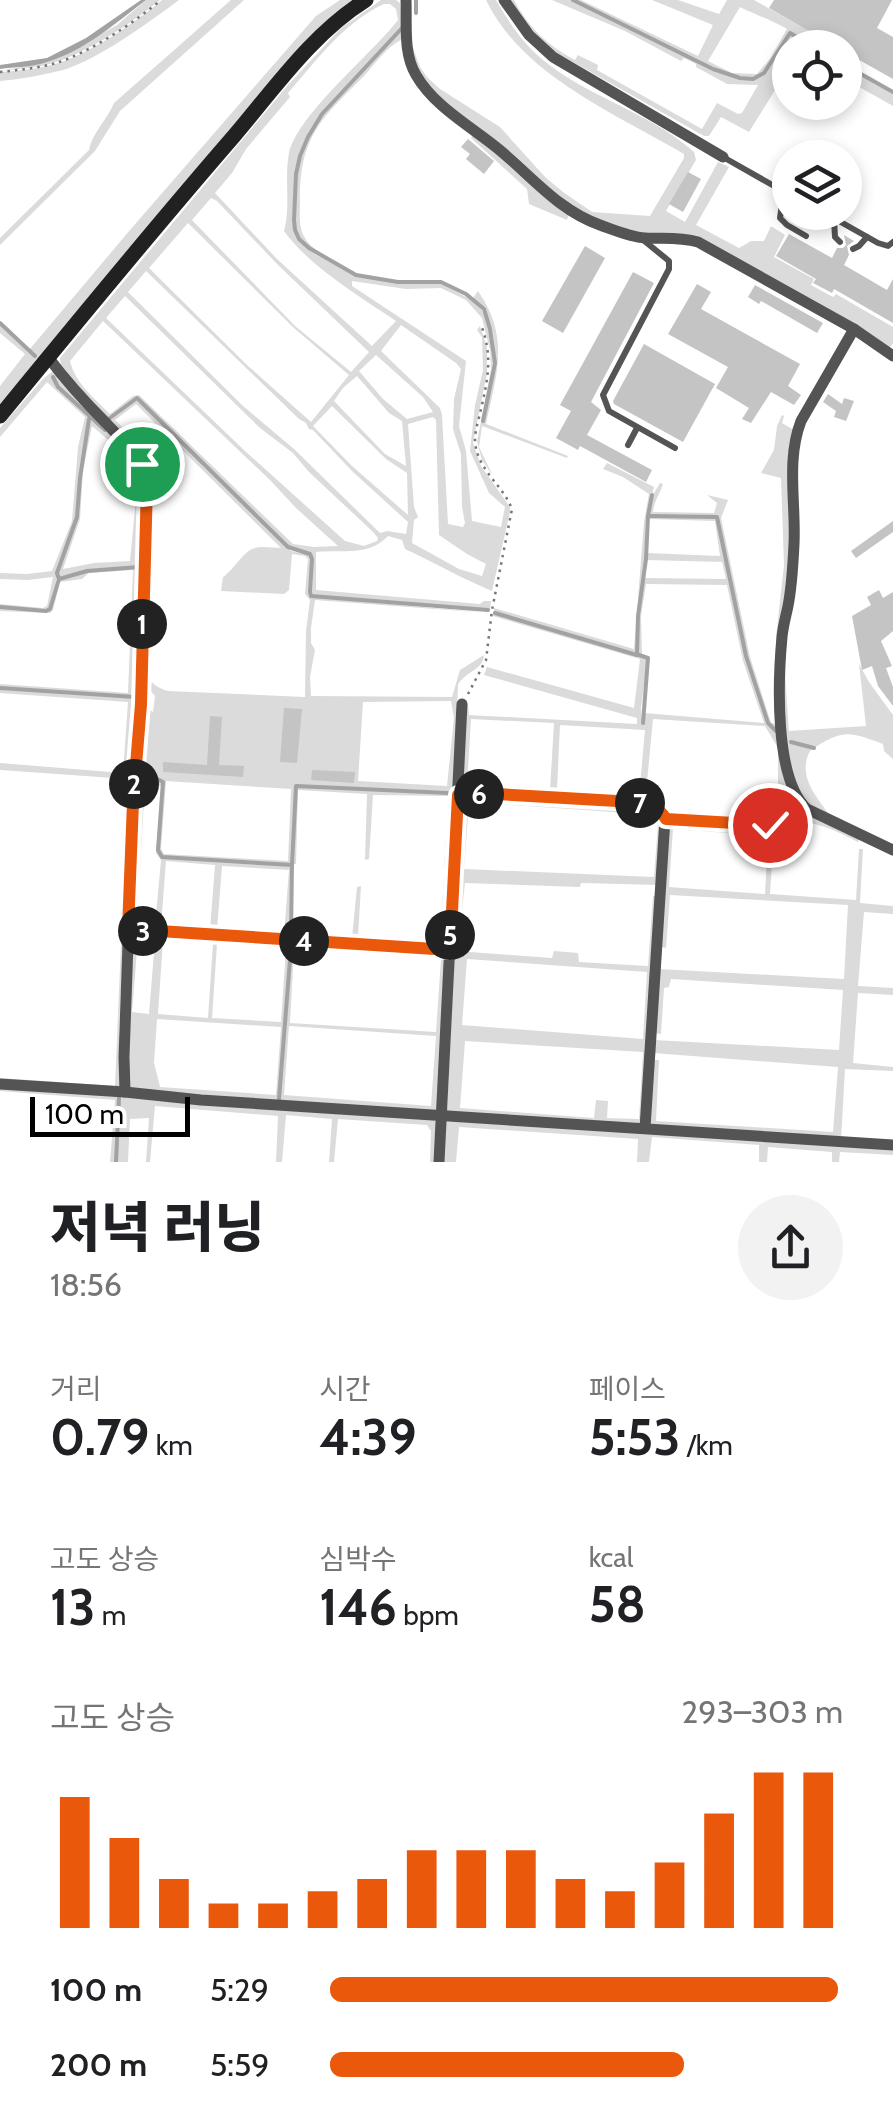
<!DOCTYPE html>
<html lang="ko">
<head>
<meta charset="utf-8">
<style>
	body { margin:0; font-family:Cabin,"Noto Sans KR",sans-serif; background:#f2f2f2; color:#202124; height:100vh; display:flex; flex-direction:column; font-size:38px; white-space:nowrap }
	* { box-sizing:border-box; margin:0 }
	p { font-size:32px; color:#757577 }
	.icon { flex:none; width:55px; height:55px; fill:none; stroke:currentColor; stroke-width:2; stroke-linecap:round; stroke-linejoin:round }
	.map { position:relative; height:1162px; overflow:hidden }
	.drawer { display:flex; flex-direction:column; background:#fff; flex:1 }
	.drawer>* { flex:none }
	.tools { position:absolute; left:772px; top:30px; display:grid; gap:20px }
	.tools a { display:grid; place-items:center; width:90px; height:90px; border-radius:50%; background:#fff; box-shadow:0 5px 15px #0003; font-size:50px }
	.scale { position:absolute; left:30px; bottom:25px; width:160px; box-sizing:border-box; padding-left:10px; border:5px solid #000; border-top:0; font-size:28px; line-height:35px; white-space:nowrap; color:#000; -webkit-text-stroke:8px #fff; paint-order:stroke }
	.pin { position:absolute; display:grid; place-items:center; width:85px; height:85px; color:#fff; margin:-42px; border:5px solid #fff; border-radius:50%; box-shadow:0 2px 10px #0007 }
	.km { position:absolute; width:50px; height:50px; margin:-25px; border-radius:50%; background:#222; color:#fff; font-size:28px; line-height:50px; text-align:center }
	.round { display:grid; place-items:center; flex:none; width:105px; height:105px; border-radius:52px; background:#f2f2f2 }
	.headline { display:flex; align-items:center; justify-content:space-between; height:170px; padding:0 50px }
	h1 { font-size:55px; font-weight:800; line-height:75px }
	.figures { display:grid; grid-template-columns:repeat(3,1fr); gap:15px; height:170px; padding:10px 50px }
	.figures div { display:grid; align-content:center }
	.figures b { font-size:50px; font-weight:800 }
	.figures small { font-size:28px; font-weight:400 }
	.figures p { font-size:28px }
	.chart { height:280px; padding:20px 50px }
	.chart p { display:flex; justify-content:space-between }
	.chart svg { width:100%; height:180px; margin-top:10px; stroke:#ea580c; stroke-width:6 }
	ul { padding:0 50px; list-style:none; font-size:32px }
	li { display:grid; grid-template-columns:160px 120px 1fr; align-items:center; height:75px }
	li i { height:25px; border-radius:12px; background:#ea580c }
	.map>svg:first-child { display:block }
</style>
</head>
<body>
<div class="map">
<svg width="893" height="1162" viewBox="0 0 893 1162">
	<rect width="100%" height="100%" fill="#fff"/>
	<g fill="#dbdbdb" fill-rule="evenodd">
		<path d="M146,0H160C134,22 88,52 56,62C38,68 19,69 0,71L43,63L62,56L117,25Z"/>
		<path d="M162,0H179C148,23 99,59 63,70C43,75 21,79 0,81V72C18,71 37,69 55,64C88,55 136,22 162,0Z"/>
		<path d="M231,0H244L120,111L95,151L0,245V238L89,150C92,133 107,120 114,103Z"/>
		<path d="M340,0H352C303,35 266,89 227,134C150,223 75,313 0,404V386L25,354L0,333V325L35,357L29,350L130,230L316,16Z"/>
		<path d="M381,0H396L400,3L403,26L322,113L313,126L300,153L323,114L402,29L403,39C386,47 376,63 364,76C321,119 300,136 300,200C300,213 298,227 305,238C311,249 330,259 341,267L316,252L297,236L315,254L356,276L398,282L440,283L477,303L487,318L494,355L483,421C494,383 507,329 473,298L478,291C510,337 497,373 486,424L568,456L567,458L482,426L479,447L493,476L482,460L477,442L491,369L490,350L482,318L466,300L441,288L406,289L352,281V286L466,361L459,426L466,451L472,521L501,527L505,507L489,493L470,451L475,405L483,370L482,337L477,330L480,326L487,347V373L473,443L481,466L510,507V512L492,591C463,579 435,563 405,549L402,540L388,536C369,557 342,549 316,552V590L480,604L484,601H491L490,610L312,595L313,559L311,554L289,546L137,397L110,418L112,419L137,400L291,551L309,555L311,559L308,593L311,597L489,613L315,600L311,628V643L315,650L310,677L311,696L452,697L460,670L484,655C483,671 465,671 458,685L451,868L444,867L449,796L373,795L369,859L365,860L367,794L298,790L296,864H294L296,787L449,794V791L295,785L292,864L164,857L292,866L291,935L352,938L357,887L361,886L358,937L440,943L444,874H451L447,946L131,928L136,800L144,712L150,710L153,712L155,696L146,686L148,477L61,365L60,358L288,85L341,28ZM384,4H390L396,9L398,20C371,55 298,114 289,153C284,179 291,206 284,231C310,267 359,296 396,321L372,346L277,259L215,193L232,173L246,149L290,97L288,93C316,61 344,22 384,4ZM211,198L217,201L278,265L369,352L351,372L295,326L192,220ZM188,223L294,328L349,375L311,422L248,366L149,268ZM146,271L299,419L306,423L309,429L313,430L353,472L408,522L406,534L387,531L380,533L294,449L243,406L128,292ZM125,296L260,428L293,453L309,472L372,531L378,538L377,541L364,546L345,541L245,451L106,318ZM103,321L270,480L296,508L338,546L314,547L293,544L139,395L133,396L110,414C95,399 75,383 70,361ZM401,325L456,363L461,369L454,399L453,429L461,454L462,507L465,523L463,527L448,524L442,415L440,408L381,351ZM376,355L423,397L433,412L407,419L383,399L359,371ZM357,376L389,413L402,421L406,466L385,454L334,401L343,388ZM136,404L281,548C274,548 262,546 255,548C243,551 235,569 223,577L221,591L284,594L289,590L292,554L305,556L308,559L305,594L310,600L306,631L305,697L168,691C138,682 147,662 148,636H151L153,461L152,455L115,420ZM332,406L386,459L407,473L408,515L352,466L313,426ZM433,417L436,420L439,535L467,554L486,564L482,576L459,569L412,543L414,520L418,517L414,507L408,424ZM451,701L454,718L447,786L358,781L363,702ZM166,781L291,789L288,861L164,854L161,849ZM145,782L161,786L156,853L161,860L155,926L137,924ZM166,861L215,865L210,930L161,926ZM222,866L289,870L284,935L217,930Z"/>
		<path d="M486,0H496C507,19 518,36 533,51C578,95 648,110 694,152L696,160L666,211L685,222L718,162L729,167L696,225L739,248L751,241H764L771,226L785,235L774,257L814,279L811,285L833,297L836,294L893,327V343L889,349L688,235L635,233L570,208L474,124L445,103L419,74L410,40L420,67L427,77L440,89L500,127L545,177L563,192L592,212L650,216L684,158V154C614,113 522,75 486,0Z"/>
		<path d="M509,0H514C528,27 548,46 575,60L578,55L598,65L597,70L702,129L717,103L738,114L742,113L758,85L727,84L696,67V64L684,58L681,61L625,31L552,0H571L713,70L740,78L753,80L765,74L790,34H793L790,33L759,77L753,78L727,74L575,0H581L698,56L713,25L652,0H678L719,14L727,0H754L837,47L790,48V66L749,132L721,117L709,136H704L550,49L530,30ZM740,7C756,15 772,20 787,29L769,60L757,74L732,73L708,61Z"/>
		<polygon points="845,66 893,93 893,106 845,79"/>
		<polygon points="473,134 569,213 567,220 529,204 527,189 471,138"/>
		<path d="M53,371L128,449L139,463L144,477L139,636V702L130,806L121,1062L123,1083L120,1089H116L0,1081V1078L115,1086L128,779L0,770V763L123,773L128,702L0,693V689L135,698L119,1031L120,1084L130,807L137,704V631L135,697L0,688V684L128,693L133,570L89,573L82,579L60,582L53,610L50,613L0,611V608L47,612L50,610L59,580L96,570H87L59,578L58,573L73,530C62,557 56,581 49,609L0,607V604L43,608L47,606L53,577L28,580L0,579V573L27,574L52,571L72,521L78,447L85,417L47,382L0,437V428L44,378ZM92,426C112,442 132,462 137,488L130,561L94,563L63,569L80,519L83,470Z"/>
		<path d="M782,415L784,416L782,423L794,430L792,530L779,734L769,722L747,656L739,621L748,666L768,724L779,737L790,792H778V748L765,726L653,719L645,803L462,790L465,706L468,704L469,715L637,724V718L484,675L487,667L634,708L640,659L493,616V613L645,657L647,661L641,708L642,725L644,724V713L764,723L743,661L727,585L646,584L641,616L642,654H638L639,616L644,578L726,579L722,562L647,560V553L720,556L715,521L649,519V517L717,518L724,559L739,615L718,516L649,515L654,493L660,483L663,484C660,494 654,501 653,512L714,513L717,503L707,495L728,500L721,518L750,657L771,723L776,724V637L784,565L781,478L761,473L774,450L777,426ZM471,719L554,723L550,790L467,786ZM560,725L645,730L639,796L557,790Z"/>
		<polygon points="607,463 654,487 646,517 645,559 637,615 637,653 494,611 494,608 634,649 644,522 649,494 623,477 603,469"/>
		<path d="M783,646L789,731L866,726L859,664L869,682L893,715V759L884,751L883,744C848,731 842,729 810,751C797,776 816,796 830,816L808,807L789,770L783,697Z"/>
		<path d="M467,797L635,806L660,816L659,885L581,883L580,887L465,883L458,946L465,947L470,952L552,958L554,951L578,953L579,962L648,966L653,896H659L643,1124L447,1112L462,800ZM469,802L642,814L658,824L654,877L464,869ZM467,959L647,972L643,1039L462,1025ZM465,1041L643,1052L639,1119L607,1118L608,1101L596,1100L594,1118L460,1108Z"/>
		<path d="M804,812L860,837L858,842C826,826 809,815 774,832L770,894L856,900L859,849H863L860,903L893,906V914L864,912L858,986L893,988V995L858,993L853,1063L893,1067V1071L845,1069L841,1140L650,1124L652,1060H659L656,1121L833,1132L838,1067L653,1053L654,1040L839,1050L843,990L671,979L669,987L664,988L661,1034L654,1033L659,969L844,979L848,905L670,895L666,948L661,947L667,827L671,823L770,828ZM673,829L768,836L765,894L669,887Z"/>
		<path d="M131,933L443,953L446,956L439,1108L435,1111L157,1093L131,1088L129,1086ZM138,939L155,940L149,1014L132,1012ZM163,940L213,944L208,1018L158,1014ZM217,944L286,948L281,1022L212,1018ZM294,949L441,959L436,1032L290,1023ZM157,1019L281,1027L276,1095L160,1087L154,1063ZM289,1026L436,1036L431,1106L284,1095Z"/>
		<polygon points="0,1085 434,1119 436,1122 436,1162 430,1162 431,1131 427,1125 338,1119 334,1162 329,1162 332,1119 286,1115 282,1162 276,1162 278,1116 155,1106 150,1162 146,1162 149,1118 130,1119 128,1162 110,1162 115,1100 0,1091"/>
		<polygon points="445,1121 893,1148 893,1155 840,1152 839,1162 832,1162 832,1152 768,1147 767,1162 759,1162 759,1145 652,1137 649,1162 637,1162 638,1139 459,1127 456,1162 440,1162"/>
	</g>
	<path fill="#a2a2a2" d="M141,0H146C116,23 84,51 47,62C32,67 15,67 0,69V65L47,58L86,38Z"/>
	<g fill="none" stroke-linecap="round" stroke-linejoin="round">
		<g stroke="#a2a2a2" stroke-width="4">
			<polyline points="573,0 713,69 740,78 753,79 764,73 790,33 815,48"/>
			<polyline points="416,13 416,0"/>
			<polyline points="403,27 322,114 308,137 300,156 296,174 294,220 295,230 299,239 309,248 356,275 398,282 441,282 466,294 484,309 490,329 495,363 483,421"/>
			<polyline points="845,65 893,92"/>
			<polyline points="0,323 35,356"/>
			<polyline points="53,377 58,387 105,430"/>
			<polyline points="110,418 137,398 288,547 310,554 312,559 310,592 311,596 488,610"/>
			<polyline points="650,516 717,517 746,656 768,723 776,731"/>
			<polyline points="59,579 57,573 77,517 80,478 89,419"/>
			<polyline points="0,607 46,611 50,609 59,579 87,571 139,567"/>
			<polyline points="495,613 637,655 638,616 646,559 648,516 652,495"/>
			<polyline points="639,655 648,658 643,723"/>
			<polyline points="0,688 135,697"/>
			<polyline points="136,701 139,566"/>
			<polyline points="791,742 814,748"/>
			<polyline points="142,771 163,782 158,850 162,857 292,865 291,935"/>
			<polyline points="292,865 296,786 449,793"/>
			<polyline points="279,1099 291,947"/>
			<polyline points="116,1162 119,1098"/>
		</g>
	</g>
	<g fill="#c4c4c4">
		<polygon points="774,0 892,0 877,28 893,37 893,79 845,52 845,48 838,48 769,8"/>
		<polygon points="468,139 494,161 484,174 466,159 470,154 461,147"/>
		<polygon points="688,172 701,179 683,212 669,204"/>
		<polygon points="789,234 832,258 837,248 843,248 846,245 844,235 854,241 847,246 849,255 844,265 887,290 893,279 893,323 834,289 832,293 813,283 816,279 776,256"/>
		<polygon points="585,246 605,258 563,333 542,321"/>
		<polygon points="633,272 654,283 591,402 601,410 587,435 652,470 646,482 580,446 578,450 556,438 571,411 560,405"/>
		<polygon points="697,284 711,292 701,309 800,364 788,386 801,395 794,405 771,392 751,423 742,419 749,408 716,388 728,367 668,334"/>
		<polygon points="755,285 823,323 817,333 761,301 759,304 748,297"/>
		<polygon points="644,344 715,384 683,442 614,404 613,401"/>
		<polygon points="828,394 842,404 844,398 854,401 846,421 834,417 836,411 823,402"/>
		<polygon points="893,521 893,532 856,558 851,551"/>
		<polygon points="879,590 883,598 893,592 893,631 881,641 892,666 886,668 893,687 893,706 878,686 872,666 862,670 852,616 871,605 867,597"/>
		<polygon points="284,708 302,709 297,763 280,762"/>
		<polygon points="210,716 222,717 219,765 244,766 243,777 163,772 163,762 207,765"/>
		<polygon points="312,770 355,772 354,783 311,780"/>
	</g>
	<g fill="none" stroke-linecap="round" stroke-linejoin="round">
		<g stroke="#767676" stroke-width="2.5" stroke-dasharray="2.5 5" stroke-linecap="butt">
			<path d="M0,72C19,70 39,68 56,63C89,53 135,22 161,0"/>
			<path d="M468,694L486,660L492,610L512,509C503,485 476,469 475,440C475,430 479,419 481,409C488,379 493,355 481,325"/>
			<polyline points="140,930 441,949"/>
		</g>
		<g stroke="#545454" stroke-width="6">
			<polyline points="723,157 790,195"/>
			<polyline points="784,191 780,218 787,225 806,236"/>
			<polyline points="823,212 878,243 888,246 893,242"/>
			<polyline points="834,220 835,237 840,242"/>
			<polyline points="642,239 669,261 669,269 603,395 609,411 675,448"/>
			<polyline points="853,249 859,246 867,237"/>
			<polyline points="628,445 637,428"/>
		</g>
		<g stroke="#545454" stroke-width="11">
			<path d="M406,0C407,25 403,53 416,75C435,108 474,128 502,152C534,179 560,211 600,225C614,230 630,237 645,238C664,239 680,237 698,242L854,329L893,356"/>
			<polyline points="504,0 529,35 553,57 723,157"/>
			<path d="M854,329L801,421C786,460 796,503 794,544C793,565 792,586 788,606C786,616 783,626 782,637C778,680 774,779 807,809L893,850"/>
			<path d="M48,357C66,381 85,402 106,423C121,439 136,452 146,472L141,703L133,801L124,1057L125,1092"/>
			<path d="M458,795L497,794L634,803C649,805 658,806 665,819L645,1128"/>
			<polyline points="665,819 770,825 782,822 802,804"/>
			<polyline points="0,1084 125,1092 201,1100 893,1145"/>
			<polyline points="439,1162 462,704"/>
		</g>
		<path stroke="#212121" stroke-width="15" d="M0,416C77,322 154,228 234,136C274,89 313,33 366,0"/>
	</g>
	<g fill="none" stroke-linecap="round" stroke-linejoin="round">
		<g stroke="#fff" stroke-width="20">
			<path id="route" d="M142,464L147,484L141,704L133,802L128,929L450,950L458,795L496,794L634,802C649,805 658,806 666,819L770,825"/>
		</g>
		<use href="#route" stroke="#ea580c" stroke-width="12"/>
	</g>
</svg>
<div class="tools">
<a><svg class="icon" aria-label="locate" viewBox="0 0 24 24"><circle cx="12" cy="12" r="6"/><path d="M12 2v4M12 18v4M2 12h4M18 12h4"/></svg></a>
<a><svg class="icon" aria-label="layers" viewBox="0 0 24 24"><path d="M12 4l9 5-9 5-9-5zM3 14l9 5 9-5"/></svg></a>
</div>
<div class="scale">100 m</div>
<div class="pin" style="left:142px;top:464px;background:#1e9e55"><svg class="icon" aria-label="arrive" viewBox="0 0 24 24"><path d="M6 21V4h12l-3 4 3 4H6"/></svg></div>
<div class="pin" style="left:770px;top:825px;background:#d93025"><svg class="icon" aria-label="check" viewBox="0 0 24 24"><path d="M5 12l5 5 9-10"/></svg></div>
<b class="km" style="left:142px;top:624px">1</b>
<b class="km" style="left:134px;top:784px">2</b>
<b class="km" style="left:143px;top:931px">3</b>
<b class="km" style="left:304px;top:941px">4</b>
<b class="km" style="left:450px;top:935px">5</b>
<b class="km" style="left:479px;top:794px">6</b>
<b class="km" style="left:640px;top:803px">7</b>
</div>
<section class="drawer">
<div class="headline"><div><h1>저녁 러닝</h1><p>18:56</p></div><a class="round"><svg class="icon" aria-label="share" viewBox="0 0 24 24"><path d="M12 15V3M7 8l5-5 5 5M5 13v7h14v-7"/></svg></a></div>
<div class="figures">
<div><p>거리</p><b>0.79<small> km</small></b></div>
<div><p>시간</p><b>4:39</b></div>
<div><p>페이스</p><b>5:53<small> /km</small></b></div>
</div>
<div class="figures">
<div><p>고도 상승</p><b>13<small> m</small></b></div>
<div><p>심박수</p><b>146<small> bpm</small></b></div>
<div><p>kcal</p><b>58</b></div>
</div>
<div class="chart"><p><span>고도 상승</span>293–303 m</p>
<svg viewBox="0 0 160 44" preserveAspectRatio="none"><path d="M5 44V12M15 44V22M25 44V32M35 44V38M45 44V38M55 44V35M65 44V32M75 44V25M85 44V25M95 44V25M105 44V32M115 44V35M125 44V28M135 44V16M145 44V6M155 44V6"/></svg>
</div>
<ul>
<li><b>100 m</b>5:29<i style="width:99%"></i></li>
<li><b>200 m</b>5:59<i style="width:69%"></i></li>
</ul>
</section>
</body>
</html>
